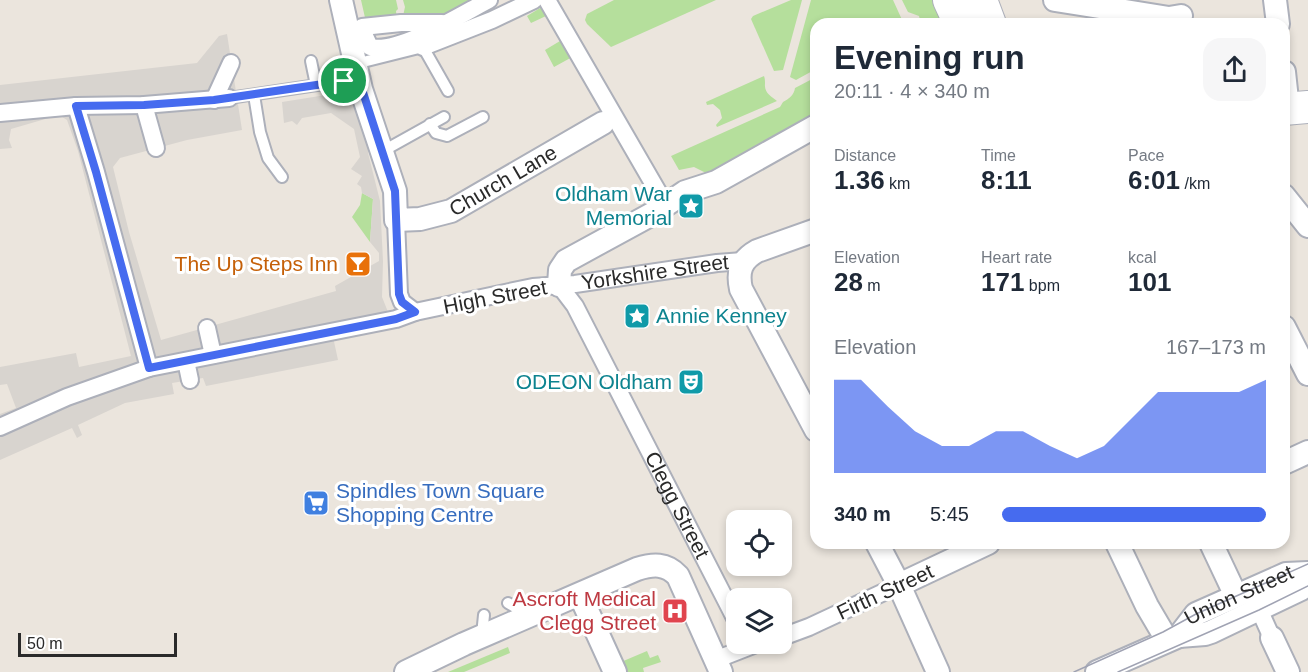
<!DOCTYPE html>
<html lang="en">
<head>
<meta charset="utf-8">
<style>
	body { margin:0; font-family:Helvetica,sans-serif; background:#f6f6f7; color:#1f2937; height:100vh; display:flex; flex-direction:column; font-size:22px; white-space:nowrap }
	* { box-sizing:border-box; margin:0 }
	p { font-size:20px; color:#747a83 }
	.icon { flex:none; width:33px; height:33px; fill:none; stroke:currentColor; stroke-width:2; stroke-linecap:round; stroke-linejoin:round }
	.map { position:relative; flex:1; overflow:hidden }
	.side { position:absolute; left:810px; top:18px; width:480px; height:531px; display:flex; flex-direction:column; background:#fff; border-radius:18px; box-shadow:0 3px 9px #0003 }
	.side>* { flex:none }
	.tools { position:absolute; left:726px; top:510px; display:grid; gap:12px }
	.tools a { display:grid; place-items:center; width:66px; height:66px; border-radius:12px; background:#fff; box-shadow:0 3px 9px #0003; font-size:30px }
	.scale { position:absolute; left:18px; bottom:15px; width:159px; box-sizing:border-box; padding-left:6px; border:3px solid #2a2a2a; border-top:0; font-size:16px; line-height:21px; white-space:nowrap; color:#2a2a2a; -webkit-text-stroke:4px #fff; paint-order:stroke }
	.pin { position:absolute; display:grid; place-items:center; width:51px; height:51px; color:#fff; margin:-26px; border:3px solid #fff; border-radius:50%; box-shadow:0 2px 6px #0007 }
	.round { display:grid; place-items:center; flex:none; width:63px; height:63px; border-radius:18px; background:#f6f6f7 }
	.headline { display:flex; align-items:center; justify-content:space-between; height:102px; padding:0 24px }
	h1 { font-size:33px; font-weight:600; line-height:45px }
	.metrics { display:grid; grid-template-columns:repeat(3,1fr); gap:9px; height:102px; padding:6px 24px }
	.metrics div { display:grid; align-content:center }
	.metrics b { font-size:26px; font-weight:600 }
	.metrics small { font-size:16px; font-weight:400 }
	.metrics p { font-size:16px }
	.chart { height:168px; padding:12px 24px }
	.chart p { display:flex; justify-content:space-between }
	.chart svg { width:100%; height:108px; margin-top:6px; fill:#466bef; opacity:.7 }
	ul { padding:0 24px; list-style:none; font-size:20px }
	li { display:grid; grid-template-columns:96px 72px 1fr; align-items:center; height:45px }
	li i { height:15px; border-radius:8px; background:#466bef }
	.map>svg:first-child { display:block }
</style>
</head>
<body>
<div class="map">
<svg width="1308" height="672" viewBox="0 0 1308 672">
	<rect width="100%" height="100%" fill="#ebe5dd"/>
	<g fill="#b5df9c">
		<polygon points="361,0 396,0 398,9 396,11 397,20 366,22"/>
		<polygon points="403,0 480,0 447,18 408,20 403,16 405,7"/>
		<polygon points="614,0 716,0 611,47 587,24 585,20 587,14"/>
		<polygon points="791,0 802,0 783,70 774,71 751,19 753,16"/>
		<polygon points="811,0 893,0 903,22 899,24 816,24 816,69 796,80 790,77"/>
		<polygon points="902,0 933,0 945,24 921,24 919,16 908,12"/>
		<polygon points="545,5 574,56 554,67 545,50 560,41 546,16 531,23 527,16"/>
		<path d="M764,76C765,79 765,81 765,84C764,93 772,97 777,101L717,127L716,125L722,118L720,110L713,104L707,105L706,102Z"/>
		<path d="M816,77V117L714,177L694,167L679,170L671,156L780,107L783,102C789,99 794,95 795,88Z"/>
		<polygon points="362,193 373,199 370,242 352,217 360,205"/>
		<polygon points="508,647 510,653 464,672 448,672"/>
		<polygon points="647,651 650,658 658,655 661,662 643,668 644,672 626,672 621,662"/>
	</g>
	<polygon fill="#d8d4cf" points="227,34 242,130 187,140 120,158 113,167 129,232 161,340 336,291 335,286 379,261 379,253 370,242 373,199 362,193 361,187 357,184 362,176 351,169 360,157 354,129 331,113 302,118 297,125 292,121 284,123 282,102 351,91 371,141 368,153 380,201 383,261 382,297 388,312 330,323 338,360 206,386 203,378 172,383 174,394 125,403 78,425 82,435 77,438 72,428 0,460 0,414 16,408 7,384 0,385 0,367 76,353 79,367 131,356 78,151 67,120 59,115 11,129 9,140 12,148 0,149 0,85 197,63 219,36"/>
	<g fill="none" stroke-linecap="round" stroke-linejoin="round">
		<g stroke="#adb0ba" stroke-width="14">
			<g id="service">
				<polyline points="311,61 316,85"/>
				<polyline points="355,64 423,47 448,91"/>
				<polyline points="254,95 260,132 268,158 282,177"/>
				<polyline points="229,98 344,81 357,74"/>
				<polyline points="430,124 436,133 447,136 483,117"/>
				<polyline points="383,151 444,117"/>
				<polyline points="508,603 528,615"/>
				<polyline points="482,635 484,615"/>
			</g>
		</g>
		<g stroke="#adb0ba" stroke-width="20">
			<g id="pedestrian">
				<polyline points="547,0 661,197"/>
				<polyline points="362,27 401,23 442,23"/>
				<path d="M363,32L370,47C399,54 462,14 489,0"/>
				<polyline points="423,47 492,20 534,0"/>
				<polyline points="214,100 231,63"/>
				<polyline points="144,105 156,148"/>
				<polyline points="76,106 96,172 149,368"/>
				<polyline points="0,113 76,106 144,105 229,98"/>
				<polyline points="396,220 399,294 402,302 415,312"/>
				<path id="s1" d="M559,285L575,306L736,620"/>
				<polyline points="207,328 213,355"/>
				<polyline points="186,361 190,380"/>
				<path id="s2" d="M0,427L67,397L149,368L396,319L415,312L533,287L575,284L717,263L743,261"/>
				<polyline points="1263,618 1272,638"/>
				<polyline points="782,637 809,627 899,585"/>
				<polyline points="715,660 756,644"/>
			</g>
		</g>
		<g stroke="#adb0ba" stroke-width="26">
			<g id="minor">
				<path id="s3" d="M341,0L361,89L395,191L396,220L420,219L451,211L603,123"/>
				<polyline points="1055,0 1169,18 1181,16"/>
				<polyline points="1275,0 1278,24"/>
				<polyline points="1284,72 1288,109"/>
				<polyline points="1284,196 1308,226"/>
				<path d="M816,230L757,251C741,260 737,271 741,289L816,430"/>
				<polyline points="559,285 560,270 566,261 654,213 685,192 716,182 816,126"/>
				<polyline points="1284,327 1308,374"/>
				<polyline points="1284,463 1308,452"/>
				<polyline points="877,543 899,585 938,672"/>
				<polyline points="1117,543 1147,606 1167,640"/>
				<polyline points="1211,543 1236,596"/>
				<polyline points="899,585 988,543"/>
				<polyline points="580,595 615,672"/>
				<polyline points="1179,636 1196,614 1286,574 1308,573"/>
				<polyline points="1272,638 1288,672"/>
				<path d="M406,672L464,644L637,569C653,564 666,563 678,576L721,672"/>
				<polyline points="1097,672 1179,636 1205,634 1211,632 1301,589 1308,580"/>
			</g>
		</g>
		<g stroke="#adb0ba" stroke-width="34">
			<g id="secondary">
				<polyline points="949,0 960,24"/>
				<polyline points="981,0 990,24"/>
				<polyline points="1284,109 1308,107"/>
			</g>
		</g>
		<use href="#service" stroke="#fff" stroke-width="10"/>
		<use href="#pedestrian" stroke="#fff" stroke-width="16"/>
		<use href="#minor" stroke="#fff" stroke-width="22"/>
		<use href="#secondary" stroke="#fff" stroke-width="32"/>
		<g stroke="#a0a3b3" stroke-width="1.5">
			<path id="s4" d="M1074,672L1163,632L1196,614L1308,564"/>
			<polyline points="1118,672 1259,610 1308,586"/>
		</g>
	</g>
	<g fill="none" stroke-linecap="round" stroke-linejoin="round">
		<g stroke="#fff" stroke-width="12">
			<polygon id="route" points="357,74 395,191 399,294 402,302 415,312 396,319 149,368 96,172 76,106 144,105 214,100 344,81"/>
		</g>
		<use href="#route" stroke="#466bef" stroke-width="8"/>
	</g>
	<defs>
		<g id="sight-square" transform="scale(1.35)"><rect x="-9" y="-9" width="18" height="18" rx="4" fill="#0f9aa8" stroke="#fff"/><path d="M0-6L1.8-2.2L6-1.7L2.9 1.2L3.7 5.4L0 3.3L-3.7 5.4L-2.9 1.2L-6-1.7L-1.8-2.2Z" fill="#fff"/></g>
		<g id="bar-square" transform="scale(1.35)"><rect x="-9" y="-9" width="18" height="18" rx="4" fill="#e8710a" stroke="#fff"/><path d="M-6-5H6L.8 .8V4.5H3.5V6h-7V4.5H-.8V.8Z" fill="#fff"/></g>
		<g id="theatre-square" transform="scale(1.35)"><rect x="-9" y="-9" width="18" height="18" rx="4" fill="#0f9aa8" stroke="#fff"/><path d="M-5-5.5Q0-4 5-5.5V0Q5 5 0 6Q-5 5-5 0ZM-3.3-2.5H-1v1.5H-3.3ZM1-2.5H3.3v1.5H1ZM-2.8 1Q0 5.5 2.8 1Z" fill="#fff"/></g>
		<g id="supermarket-square" transform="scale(1.35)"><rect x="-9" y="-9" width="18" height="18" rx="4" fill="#3f7fe0" stroke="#fff"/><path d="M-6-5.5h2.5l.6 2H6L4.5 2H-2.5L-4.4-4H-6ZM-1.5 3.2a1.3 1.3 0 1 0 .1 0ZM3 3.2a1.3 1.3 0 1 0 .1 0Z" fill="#fff"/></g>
		<g id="hospital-square" transform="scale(1.35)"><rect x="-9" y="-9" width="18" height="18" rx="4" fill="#e0444e" stroke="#fff"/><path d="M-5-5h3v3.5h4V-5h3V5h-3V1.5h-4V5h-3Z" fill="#fff"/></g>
	</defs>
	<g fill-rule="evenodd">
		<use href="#sight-square" x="691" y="206"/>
		<use href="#bar-square" x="358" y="264"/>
		<use href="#sight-square" x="637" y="316"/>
		<use href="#theatre-square" x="691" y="382"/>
		<use href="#supermarket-square" x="316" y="503"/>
		<use href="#hospital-square" x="675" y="611"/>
	</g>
	<g text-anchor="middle" stroke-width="6" stroke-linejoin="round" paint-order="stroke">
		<g font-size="21" fill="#2a2a2a" stroke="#fff">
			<text dy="7" stroke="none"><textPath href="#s3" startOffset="344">Church Lane</textPath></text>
			<text dy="7" stroke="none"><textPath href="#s2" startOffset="676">Yorkshire Street</textPath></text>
			<text transform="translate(495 297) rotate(-11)" y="7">High Street</text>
			<text dy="7" stroke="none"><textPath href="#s1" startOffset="250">Clegg Street</textPath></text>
			<text transform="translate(885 592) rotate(-25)" y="7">Firth Street</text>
			<text dy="7" stroke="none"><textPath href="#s4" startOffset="182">Union Street</textPath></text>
		</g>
		<g font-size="21" fill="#0d838f" stroke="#fff" text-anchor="end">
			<text x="672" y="201">Oldham War<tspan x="672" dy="24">Memorial</tspan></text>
			<text x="656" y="323" text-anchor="start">Annie Kenney</text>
			<text x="672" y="389">ODEON Oldham</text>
		</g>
		<g font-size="21" fill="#c56008" stroke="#fff" text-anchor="end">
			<text x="338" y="271">The Up Steps Inn</text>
		</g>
		<g font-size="21" fill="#366cbe" stroke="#fff" text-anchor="start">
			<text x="336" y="498">Spindles Town Square<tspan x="336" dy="24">Shopping Centre</tspan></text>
		</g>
		<g font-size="21" fill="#be3a42" stroke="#fff" text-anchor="end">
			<text x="656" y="606">Ascroft Medical<tspan x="656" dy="24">Clegg Street</tspan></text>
		</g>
	</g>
</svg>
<div class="tools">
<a><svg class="icon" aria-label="locate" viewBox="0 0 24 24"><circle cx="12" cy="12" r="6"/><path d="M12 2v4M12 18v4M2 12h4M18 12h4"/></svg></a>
<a><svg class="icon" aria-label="layers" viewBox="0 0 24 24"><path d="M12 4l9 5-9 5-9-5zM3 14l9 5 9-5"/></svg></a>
</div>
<div class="scale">50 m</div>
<div class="pin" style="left:344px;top:81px;background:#1e9e55"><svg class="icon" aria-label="arrive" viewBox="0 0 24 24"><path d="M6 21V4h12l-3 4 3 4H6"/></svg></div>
<section class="side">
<div class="headline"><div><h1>Evening run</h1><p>20:11 · 4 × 340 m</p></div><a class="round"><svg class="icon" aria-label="share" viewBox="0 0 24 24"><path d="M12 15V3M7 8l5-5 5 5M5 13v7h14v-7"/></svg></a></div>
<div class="metrics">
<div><p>Distance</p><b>1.36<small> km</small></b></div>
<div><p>Time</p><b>8:11</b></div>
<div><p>Pace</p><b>6:01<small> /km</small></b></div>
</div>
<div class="metrics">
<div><p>Elevation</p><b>28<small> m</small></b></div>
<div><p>Heart rate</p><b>171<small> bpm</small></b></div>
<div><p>kcal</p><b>101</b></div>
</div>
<div class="chart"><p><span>Elevation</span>167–173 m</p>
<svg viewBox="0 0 160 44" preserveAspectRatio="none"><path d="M0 44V6L10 6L20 17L30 27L40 33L50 33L60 27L70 27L80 33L90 38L100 33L110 22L120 11L130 11L140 11L150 11L160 6V44z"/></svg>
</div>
<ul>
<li><b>340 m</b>5:45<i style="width:100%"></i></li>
</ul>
</section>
</div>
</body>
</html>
